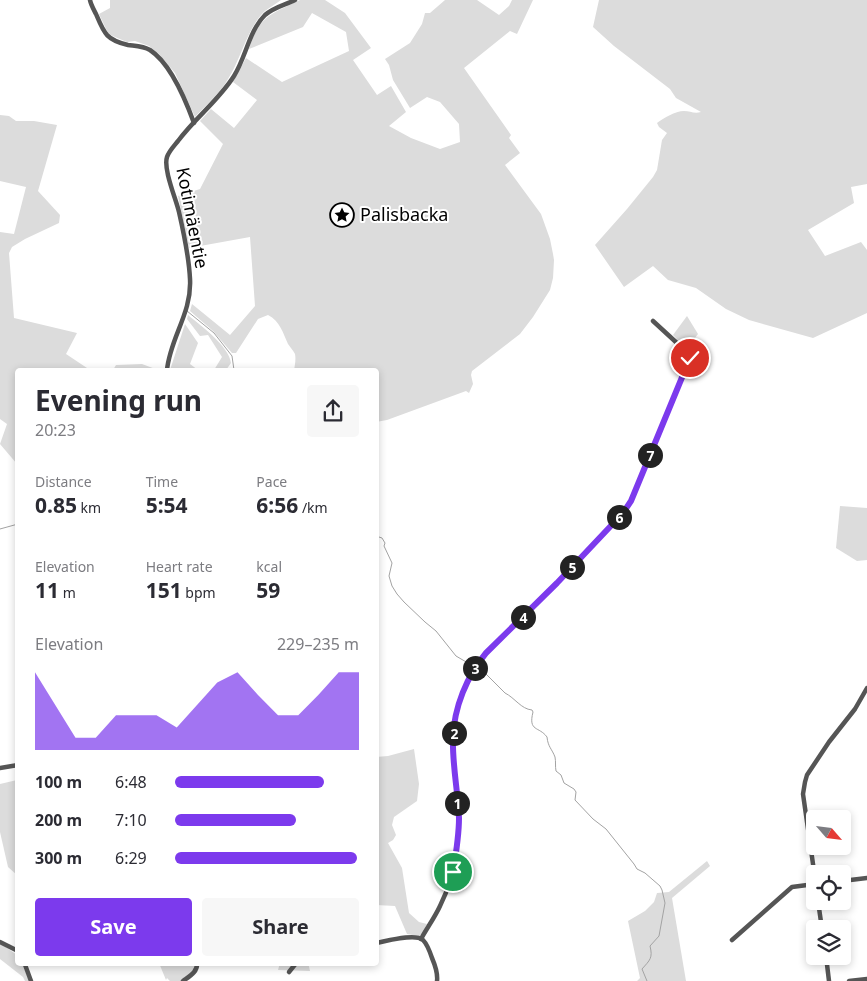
<!DOCTYPE html>
<html lang="en">
<head>
<meta charset="utf-8">
<style>
	body { margin:0; font-family:"Noto Sans",sans-serif; background:#f7f7f7; color:#2b2b33; height:100vh; display:flex; flex-direction:column; font-size:19px; white-space:nowrap }
	* { box-sizing:border-box; margin:0 }
	p { font-size:16px; color:#7c7c81 }
	.icon { flex:none; width:28px; height:28px; fill:none; stroke:currentColor; stroke-width:2; stroke-linecap:round; stroke-linejoin:round }
	.map { position:relative; flex:1; overflow:hidden }
	.sheet { position:absolute; left:15px; top:368px; width:364px; height:598px; display:flex; flex-direction:column; background:#fff; border-radius:5px; box-shadow:0 2px 8px #0003 }
	.sheet>* { flex:none }
	.needle { width:32px; rotate:118deg }
	.fabs { position:absolute; left:806px; top:810px; display:grid; gap:10px }
	.fabs a { display:grid; place-items:center; width:45px; height:45px; border-radius:5px; background:#fff; box-shadow:0 2px 8px #0003; font-size:25px }
	.pin { position:absolute; display:grid; place-items:center; width:42px; height:42px; color:#fff; margin:-21px; border:2px solid #fff; border-radius:50%; box-shadow:0 1px 5px #0007 }
	.km { position:absolute; width:25px; height:25px; margin:-12px; border-radius:50%; background:#222; color:#fff; font-size:14px; line-height:25px; text-align:center }
	.round { display:grid; place-items:center; flex:none; width:52px; height:52px; border-radius:5px; background:#f7f7f7 }
	.head { display:flex; align-items:center; justify-content:space-between; height:85px; padding:0 20px }
	h1 { font-size:28px; font-weight:700; line-height:38px }
	.metrics { display:grid; grid-template-columns:repeat(3,1fr); gap:8px; height:85px; padding:5px 20px }
	.metrics div { display:grid; align-content:center }
	.metrics b { font-size:21px; font-weight:700 }
	.metrics small { font-size:14px; font-weight:400 }
	.metrics p { font-size:14px }
	.chart { height:140px; padding:10px 20px }
	.chart p { display:flex; justify-content:space-between }
	.chart svg { width:100%; height:90px; margin-top:5px; fill:#7c3aed; opacity:.7 }
	.primary-button { display:flex; gap:10px; margin-top:auto; padding:10px 20px }
	.primary-button a { flex:1; height:58px; border-radius:5px; background:#7c3aed; color:#fff; font-size:20px; font-weight:700; line-height:58px; text-align:center }
	.primary-button a+a { background:#f7f7f7; color:#2b2b33 }
	ul { padding:0 20px; list-style:none; font-size:16px }
	li { display:grid; grid-template-columns:80px 60px 1fr; align-items:center; height:38px }
	li i { height:12px; border-radius:6px; background:#7c3aed }
	.map>svg:first-child { display:block }
</style>
</head>
<body>
<div class="map">
<svg width="867" height="981" viewBox="0 0 867 981">
	<rect width="100%" height="100%" fill="#fff"/>
	<g fill="#dcdcdc">
		<path d="M107,0H281C276,4 270,7 265,11C248,26 241,59 228,79C220,93 206,105 195,117L175,73L159,54L149,46L135,41L127,42L115,37L109,34L106,29L99,14L110,8V0Z"/>
		<path d="M300,0H325L345,13L371,48L353,60L377,95L391,86L406,112L389,126L411,138L440,149L460,142L459,124L440,102L427,97L410,108L393,80L389,65L385,59L410,43L422,24L425,13H430L445,0H477L499,15L509,6L512,0H533L517,34L510,31L464,68L511,135L509,138L520,153L505,165L541,214L550,239L553,254L554,260L553,278L550,290L533,317L520,334L472,371L471,375L473,384L469,393L466,391L387,420L376,422V370H294C295,365 296,359 295,354C293,350 290,347 288,344C283,333 280,321 268,315L258,319L236,353H232L213,331L190,311L192,304L230,335L255,306L250,237L189,248L178,196L200,189L223,144L200,121L211,109L234,128L257,100L233,82L246,58L282,82L349,51L346,32L312,13L303,27L249,49C259,16 271,14 300,0Z"/>
		<path d="M599,0H867V184L851,187L854,203L808,230L825,256L861,242L867,250V313L813,338L749,320L726,309L696,288L668,280L653,266L624,287L595,245L627,209L653,177L657,170L662,140L667,133L659,127L657,123C664,118 675,111 684,111C690,111 694,114 701,112L676,98L670,89L614,46L593,27Z"/>
		<polygon points="0,115 9,116 16,121 34,121 57,125 38,191 60,215 59,223 25,239 12,247 9,253 14,318 77,333 66,354 90,370 18,370 17,464 0,444 7,424 0,419 0,232 14,234 26,187 0,181"/>
		<path d="M188,315C201,326 229,346 231,363L226,370H214L222,357L208,335L200,336L187,319Z"/>
		<polygon points="687,316 698,334 686,349 673,335"/>
		<polygon points="185,324 198,343 190,364 198,370 170,370"/>
		<polygon points="142,364 158,370 113,370 116,365"/>
		<polygon points="840,506 867,508 867,560 857,561 836,548"/>
		<polygon points="414,749 419,784 417,801 394,817 392,825 396,835 393,840 388,843 402,868 409,913 419,922 427,924 423,933 419,936 407,934 395,906 376,905 376,757 388,756"/>
		<polygon points="17,780 18,780 17,875 8,867 0,832 0,784"/>
		<polygon points="707,861 710,866 672,898 686,981 637,981 640,978 628,921 645,911 654,902 657,893 669,892"/>
		<polygon points="0,943 17,955 18,962 22,963 29,981 25,981 23,977 0,959"/>
		<polygon points="308,962 310,971 278,970 280,963"/>
		<polygon points="159,963 194,963 195,967 193,971 180,981 170,981 167,978 166,980"/>
	</g>
	<g fill="none" stroke-linecap="round" stroke-linejoin="round">
		<g stroke="#a3a3a3" stroke-width="1">
			<polyline points="187,311 214,333 232,356 234,370"/>
			<polyline points="0,529 18,524"/>
			<polyline points="376,536 382,538 385,543 384,546 392,563 389,576 392,586 397,594 404,602 425,622 436,631 456,656 473,666"/>
			<path d="M478,669L484,672L505,693C515,698 521,709 532,710L533,712C528,732 539,726 547,737C548,747 552,749 555,757C556,762 555,766 556,771L561,775L564,783L574,789L576,792L575,800L593,819L606,829L634,864L637,869L645,873L660,886L662,890L665,903L659,936L650,946C653,958 650,960 642,969L647,981"/>
		</g>
		<g stroke="#555" stroke-width="4.5">
			<path d="M90,0C91,5 94,10 96,14C104,33 106,40 128,45C135,46 143,46 150,50C170,63 186,101 194,123"/>
			<path d="M167,370C170,338 192,313 190,279C189,256 184,234 179,212C176,199 163,169 167,157C169,151 174,146 178,141C195,118 219,100 234,76C246,57 249,31 265,15C274,7 285,5 295,0"/>
			<polyline points="0,768 18,765"/>
			<polyline points="815,878 803,794 805,782 807,775 829,742 855,709 867,688"/>
			<polyline points="842,881 867,878"/>
			<polyline points="818,901 822,929"/>
			<path d="M421,939C427,928 435,917 440,906C449,888 454,870 456,851C461,813 452,775 453,737C455,707 467,676 486,653L557,583L623,513L631,501L691,358L690,355L653,321"/>
			<polyline points="732,940 792,887 815,884"/>
			<polyline points="0,942 18,951"/>
			<path d="M376,943C387,941 415,933 423,940C427,944 430,952 432,958C435,965 438,973 437,981"/>
			<polyline points="826,956 829,981"/>
			<polyline points="24,962 31,981"/>
			<polyline points="289,972 297,962"/>
			<path d="M183,981C190,976 198,972 197,962"/>
			<polyline points="849,981 867,979"/>
		</g>
	</g>
	<g fill="none" stroke-linecap="round" stroke-linejoin="round">
		<g stroke="#fff" stroke-width="10">
			<path id="route" d="M453,872C456,854 459,836 459,818C458,791 452,764 453,738C454,707 467,676 486,653L557,583L623,513L631,501L690,358"/>
		</g>
		<use href="#route" stroke="#7c3aed" stroke-width="6"/>
	</g>
	<defs>
		<g id="sight-ring" transform="scale(1.25)"><circle r="9.5" fill="#fff" stroke="#000" stroke-width="1.5"/><path d="M0-6L1.8-2.2L6-1.7L2.9 1.2L3.7 5.4L0 3.3L-3.7 5.4L-2.9 1.2L-6-1.7L-1.8-2.2Z" fill="#000"/></g>
	</defs>
	<g fill-rule="evenodd">
		<use href="#sight-ring" x="342" y="215"/>
	</g>
	<g text-anchor="middle" stroke-width="4" stroke-linejoin="round" paint-order="stroke">
		<g font-size="18" fill="#000" stroke="#fff" text-anchor="start">
			<text x="360" y="221">Palisbacka</text>
		</g>
		<g font-size="18" fill="#000" stroke="#fff">
			<text transform="translate(192 218) rotate(79)" y="6">Kotimäentie</text>
		</g>
	</g>
</svg>
<div class="fabs">
<a><svg class="needle" viewBox="-14 -14 28 28"><path d="M0-13l5 13h-10z" fill="#e53935"/><path d="M0 13l5-13h-10z" fill="#7c7c81"/></svg></a>
<a><svg class="icon" aria-label="locate" viewBox="0 0 24 24"><circle cx="12" cy="12" r="6"/><path d="M12 2v4M12 18v4M2 12h4M18 12h4"/></svg></a>
<a><svg class="icon" aria-label="layers" viewBox="0 0 24 24"><path d="M12 4l9 5-9 5-9-5zM3 14l9 5 9-5"/></svg></a>
</div>
<div class="pin" style="left:453px;top:872px;background:#1e9e55"><svg class="icon" aria-label="arrive" viewBox="0 0 24 24"><path d="M6 21V4h12l-3 4 3 4H6"/></svg></div>
<div class="pin" style="left:690px;top:358px;background:#d93025"><svg class="icon" aria-label="check" viewBox="0 0 24 24"><path d="M5 12l5 5 9-10"/></svg></div>
<b class="km" style="left:457px;top:803px">1</b>
<b class="km" style="left:454px;top:733px">2</b>
<b class="km" style="left:475px;top:668px">3</b>
<b class="km" style="left:523px;top:617px">4</b>
<b class="km" style="left:572px;top:567px">5</b>
<b class="km" style="left:619px;top:517px">6</b>
<b class="km" style="left:650px;top:455px">7</b>
<section class="sheet">
<div class="head"><div><h1>Evening run</h1><p>20:23</p></div><a class="round"><svg class="icon" aria-label="share" viewBox="0 0 24 24"><path d="M12 15V3M7 8l5-5 5 5M5 13v7h14v-7"/></svg></a></div>
<div class="metrics">
<div><p>Distance</p><b>0.85<small> km</small></b></div>
<div><p>Time</p><b>5:54</b></div>
<div><p>Pace</p><b>6:56<small> /km</small></b></div>
</div>
<div class="metrics">
<div><p>Elevation</p><b>11<small> m</small></b></div>
<div><p>Heart rate</p><b>151<small> bpm</small></b></div>
<div><p>kcal</p><b>59</b></div>
</div>
<div class="chart"><p><span>Elevation</span>229–235 m</p>
<svg viewBox="0 0 160 44" preserveAspectRatio="none"><path d="M0 44V6L10 22L20 38L30 38L40 27L50 27L60 27L70 33L80 22L90 11L100 6L110 17L120 27L130 27L140 17L150 6L160 6V44z"/></svg>
</div>
<ul>
<li><b>100 m</b>6:48<i style="width:81%"></i></li>
<li><b>200 m</b>7:10<i style="width:66%"></i></li>
<li><b>300 m</b>6:29<i style="width:99%"></i></li>
</ul>
<div class="primary-button"><a>Save</a><a>Share</a></div>
</section>
</div>
</body>
</html>
